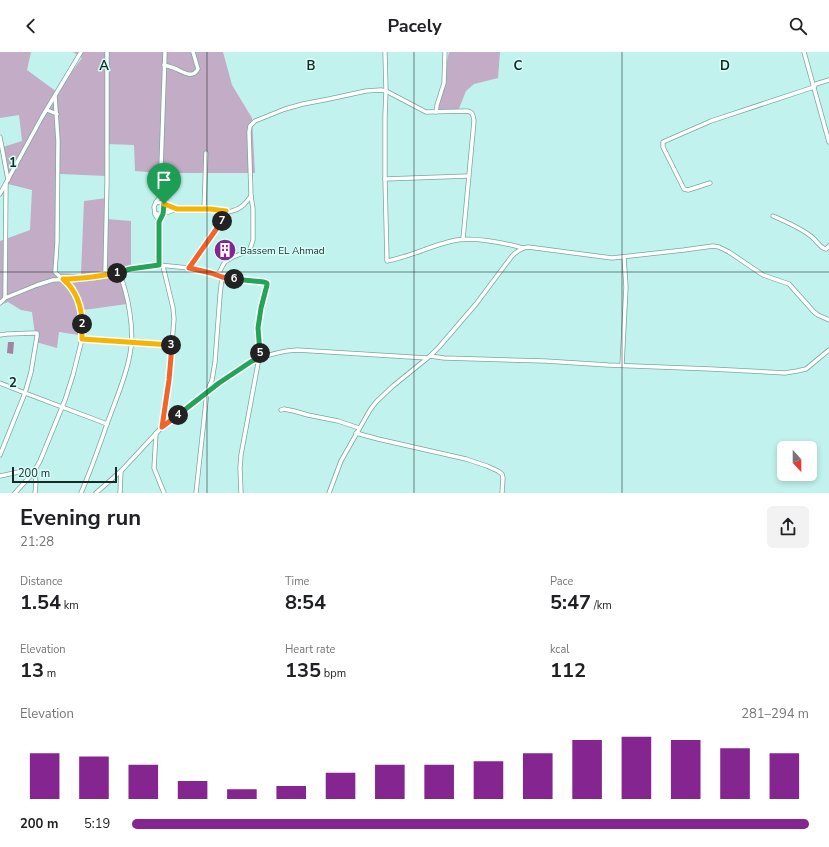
<!DOCTYPE html>
<html lang="en">
<head>
<meta charset="utf-8">
<style>
	body { margin:0; font-family:"Nunito Sans",sans-serif; background:#f2f2f2; color:#202124; height:100vh; display:flex; flex-direction:column; font-size:15px; white-space:nowrap }
	* { box-sizing:border-box; margin:0 }
	p { font-size:13px; color:#757577 }
	.icon { flex:none; width:22px; height:22px; fill:none; stroke:currentColor; stroke-width:2; stroke-linecap:round; stroke-linejoin:round }
	.map { position:relative; height:441px; overflow:hidden }
	.drawer { display:flex; flex-direction:column; background:#fff; flex:1 }
	.drawer>* { flex:none }
	.needle { width:26px; rotate:159deg }
	.controls { position:absolute; left:777px; top:389px; display:grid; gap:8px }
	.controls a { display:grid; place-items:center; width:40px; height:40px; border-radius:6px; background:#fff; box-shadow:0 2px 6px #0003; font-size:20px }
	.scale { position:absolute; left:12px; bottom:10px; width:105px; box-sizing:border-box; padding-left:4px; border:2px solid #162927; border-top:0; font-size:11px; line-height:14px; white-space:nowrap; color:#162927; -webkit-text-stroke:3px #d7fef9; paint-order:stroke }
	.pin { position:absolute; display:grid; place-items:center; width:34px; height:34px; color:#fff; margin:-41px -17px; border-radius:50% 50% 50% 0; rotate:-45deg; box-shadow:0 0 4px #0007 }
	.pin .icon { rotate:45deg }
	.km { position:absolute; width:20px; height:20px; margin:-10px; border-radius:50%; background:#222; color:#fff; font-size:11px; line-height:20px; text-align:center }
	.round { display:grid; place-items:center; flex:none; width:42px; height:42px; border-radius:6px; background:#f2f2f2 }
	.head { display:flex; align-items:center; justify-content:space-between; height:68px; padding:0 20px }
	h1 { font-size:22px; font-weight:700; line-height:30px }
	.metrics { display:grid; grid-template-columns:repeat(3,1fr); gap:6px; height:68px; padding:4px 20px }
	.metrics div { display:grid; align-content:center }
	.metrics b { font-size:20px; font-weight:700 }
	.metrics small { font-size:11px; font-weight:400 }
	.metrics p { font-size:11px }
	.chart { height:112px; padding:8px 20px }
	.chart p { display:flex; justify-content:space-between }
	.chart svg { width:100%; height:72px; margin-top:4px; stroke:#85258f; stroke-width:6 }
	ul { padding:0 20px; list-style:none; font-size:13px }
	li { display:grid; grid-template-columns:64px 48px 1fr; align-items:center; height:30px }
	li i { height:10px; border-radius:5px; background:#85258f }
	header { display:flex; justify-content:space-between; align-items:center; height:52px; padding:0 20px; background:#fff; font-size:18px; font-weight:700 }
	.map>svg:first-child { display:block }
</style>
</head>
<body>
<header><svg class="icon" aria-label="back" viewBox="0 0 24 24"><path d="M15 5l-7 7 7 7"/></svg>Pacely<svg class="icon" aria-label="search" viewBox="0 0 24 24"><circle cx="10" cy="10" r="6"/><path d="M15 15l6 6"/></svg></header>
<div class="map">
<svg width="829" height="441" viewBox="0 0 829 441">
	<rect width="100%" height="100%" fill="#c2f2ed"/>
	<g fill="#c3acc5">
		<polygon points="0,0 31,0 27,18 57,40 82,6 73,0 223,0 232,33 252,66 255,121 159,121 135,119 134,93 107,92 107,124 60,122 55,221 81,222 84,149 107,146 107,167 131,169 131,214 118,218 127,252 91,257 81,258 79,283 59,280 57,296 36,290 32,260 21,258 8,250 0,253 0,189 30,178 32,138 8,132 3,95 22,89 19,63 0,66"/>
		<polygon points="449,0 500,0 498,26 474,32 466,39 458,59 436,62"/>
	</g>
	<polygon fill="#a184a3" points="8,290 14,290 13,302 7,301"/>
	<g fill="none" stroke-linecap="round" stroke-linejoin="round">
		<g stroke="#79a7a2" stroke-width="5">
			<g id="minor">
				<path d="M385,0L386,39L385,64V127L387,209C409,205 430,194 452,189C471,184 505,191 523,196"/>
				<polyline points="804,0 829,90"/>
				<path d="M164,13C168,14 171,15 174,16C182,19 192,28 198,17L193,0"/>
				<polyline points="47,58 57,62"/>
				<polyline points="436,60 437,53 444,31 445,0"/>
				<polyline points="0,85 8,128"/>
				<polyline points="385,127 468,124"/>
				<polyline points="710,131 688,138 684,137 663,95 663,90 711,69 814,35 816,32 829,28"/>
				<polyline points="0,142 42,65 81,0"/>
				<path d="M156,150C163,150 169,155 176,157C186,159 200,157 210,157C218,158 225,160 232,159C241,157 246,151 251,144"/>
				<polyline points="204,157 206,101"/>
				<polyline points="155,162 163,162 177,157"/>
				<path d="M773,164C787,170 801,176 812,185C817,189 820,196 826,197L829,194"/>
				<path d="M159,170C162,164 165,158 164,151"/>
				<polyline points="159,213 159,170 155,162 154,155 156,150 160,145 165,0"/>
				<polyline points="189,216 222,169 226,159"/>
				<polyline points="105,223 107,130 107,0"/>
				<path d="M218,223L223,213L225,210L233,205L248,199L250,197L253,188V157L251,144L249,80L250,74L255,69L285,57L303,52L329,47L366,39L381,38L386,39L426,60L467,59C473,60 473,63 474,69L463,187"/>
				<polyline points="5,246 37,233 53,228 81,227 98,225 130,217 159,213 189,216 211,221 222,225 237,228 265,230 267,231 268,235 261,256 259,266 258,276 259,306 241,403 240,416 241,441"/>
				<polyline points="0,251 5,246 6,132"/>
				<polyline points="0,283 7,282 35,281 37,281 37,284 31,320 25,341 0,403"/>
				<polyline points="82,287 172,293"/>
				<polyline points="430,304 444,306 545,309 608,313 711,317 785,321 797,319 806,317 829,298"/>
				<polyline points="622,313 626,235 624,205"/>
				<polyline points="0,331 25,341 107,372"/>
				<polyline points="281,358 284,357 294,359 308,363 338,369 359,376"/>
				<polyline points="162,375 169,328 174,267 173,256 163,214"/>
				<polyline points="156,381 154,416 164,441"/>
				<polyline points="356,381 378,387 466,407 487,414 498,419 502,422 503,426 502,441"/>
				<path d="M0,424L28,418C38,421 36,433 35,441"/>
				<polyline points="15,441 33,421 40,409 65,348 73,323 82,287 82,266 81,259 77,246 68,231 63,227 59,224 55,220 57,191 58,89 55,44"/>
				<path d="M81,441C91,418 99,395 107,372C115,349 126,326 130,302C135,279 128,242 119,220"/>
				<path d="M96,441L121,419L162,375L207,340L252,309C267,303 281,299 297,298L427,306"/>
				<polyline points="120,441 121,419"/>
				<polyline points="196,441 207,340 212,328 215,310 220,243 222,225"/>
				<path d="M329,441L341,409L370,358L376,350L393,334L430,304L439,295L476,252L512,204C517,199 521,196 528,195L612,206L684,198L713,194L719,195L729,200L763,223L789,232L814,260L818,263L829,268"/>
			</g>
		</g>
		<use href="#minor" stroke="#fff" stroke-width="3.5"/>
	</g>
	<g fill="none" stroke-linecap="round" stroke-linejoin="round">
		<g stroke="#fff" stroke-width="8">
			<polyline id="split-1" points="117,221 130,217 159,213 159,170 163,162 164,152"/>
		</g>
		<g stroke="#fff" stroke-width="8">
			<path id="split-2" d="M82,272C82,255 76,238 63,227C82,227 99,224 117,221"/>
		</g>
		<g stroke="#fff" stroke-width="8">
			<polyline id="split-3" points="82,272 82,287 171,293"/>
		</g>
		<g stroke="#fff" stroke-width="8">
			<polyline id="split-4" points="171,293 172,293 169,328 162,375 178,363"/>
		</g>
		<g stroke="#fff" stroke-width="8">
			<polyline id="split-5" points="178,363 219,331 252,309 260,306 260,301"/>
		</g>
		<g stroke="#fff" stroke-width="8">
			<polyline id="split-6" points="234,227 264,230 267,231 267,233 261,256 258,276 260,301"/>
		</g>
		<g stroke="#fff" stroke-width="8">
			<polyline id="split-7" points="222,169 189,216 211,221 222,225 234,227"/>
		</g>
		<g stroke="#fff" stroke-width="8">
			<polyline id="split-8" points="164,152 177,157 210,157 226,159 222,169"/>
		</g>
		<use href="#split-1" stroke="#22a559" stroke-width="5"/>
		<use href="#split-2" stroke="#f5b400" stroke-width="5"/>
		<use href="#split-3" stroke="#f5b400" stroke-width="5"/>
		<use href="#split-4" stroke="#f0652b" stroke-width="5"/>
		<use href="#split-5" stroke="#22a559" stroke-width="5"/>
		<use href="#split-6" stroke="#22a559" stroke-width="5"/>
		<use href="#split-7" stroke="#f0652b" stroke-width="5"/>
		<use href="#split-8" stroke="#f5b400" stroke-width="5"/>
	</g>
	<path fill="none" stroke="#162927" stroke-width="1" stroke-opacity="0.55" d="M207,0V441M414,0V441M622,0V441M0,220H829"/>
	<defs>
		<g id="building-disc" transform="scale(1.15)"><circle r="9.5" fill="#85258f" stroke="#d7fef9"/><path d="M-4-6H4V6H1V3H-1V6H-4ZM-2.5-4.3h1.7v1.8h-1.7ZM.8-4.3h1.7v1.8H.8ZM-2.5-1h1.7V.8h-1.7ZM.8-1h1.7V.8H.8Z" fill="#fff"/></g>
	</defs>
	<g fill-rule="evenodd">
		<use href="#building-disc" x="225" y="198"/>
	</g>
	<g text-anchor="middle" stroke-width="3" stroke-linejoin="round" paint-order="stroke">
		<g font-size="10" fill="#162927" stroke="#d7fef9" text-anchor="start">
			<text x="240" y="202">Bassem EL Ahmad</text>
		</g>
	</g>
	<g font-size="13" text-anchor="middle" font-weight="bold" fill="#162927" stroke="#d7fef9" stroke-width="3" stroke-linejoin="round" paint-order="stroke">
		<text x="104" y="18">A</text>
		<text x="311" y="18">B</text>
		<text x="518" y="18">C</text>
		<text x="725" y="18">D</text>
		<text x="13" y="115">1</text>
		<text x="13" y="335">2</text>
	</g>
</svg>
<div class="controls">
<a><svg class="needle" viewBox="-14 -14 28 28"><path d="M0-13l5 13h-10z" fill="#e53935"/><path d="M0 13l5-13h-10z" fill="#757577"/></svg></a>
</div>
<div class="scale">200 m</div>
<div class="pin" style="left:164px;top:152px;background:#1e9e55"><svg class="icon" aria-label="arrive" viewBox="0 0 24 24"><path d="M6 21V4h12l-3 4 3 4H6"/></svg></div>
<b class="km" style="left:117px;top:221px">1</b>
<b class="km" style="left:82px;top:272px">2</b>
<b class="km" style="left:171px;top:293px">3</b>
<b class="km" style="left:178px;top:363px">4</b>
<b class="km" style="left:260px;top:301px">5</b>
<b class="km" style="left:234px;top:227px">6</b>
<b class="km" style="left:222px;top:169px">7</b>
</div>
<section class="drawer">
<div class="head"><div><h1>Evening run</h1><p>21:28</p></div><a class="round"><svg class="icon" aria-label="share" viewBox="0 0 24 24"><path d="M12 15V3M7 8l5-5 5 5M5 13v7h14v-7"/></svg></a></div>
<div class="metrics">
<div><p>Distance</p><b>1.54<small> km</small></b></div>
<div><p>Time</p><b>8:54</b></div>
<div><p>Pace</p><b>5:47<small> /km</small></b></div>
</div>
<div class="metrics">
<div><p>Elevation</p><b>13<small> m</small></b></div>
<div><p>Heart rate</p><b>135<small> bpm</small></b></div>
<div><p>kcal</p><b>112</b></div>
</div>
<div class="chart"><p><span>Elevation</span>281–294 m</p>
<svg viewBox="0 0 160 44" preserveAspectRatio="none"><path d="M5 44V16M15 44V18M25 44V23M35 44V33M45 44V38M55 44V36M65 44V28M75 44V23M85 44V23M95 44V21M105 44V16M115 44V8M125 44V6M135 44V8M145 44V13M155 44V16"/></svg>
</div>
<ul>
<li><b>200 m</b>5:19<i style="width:100%"></i></li>
</ul>
</section>
</body>
</html>
